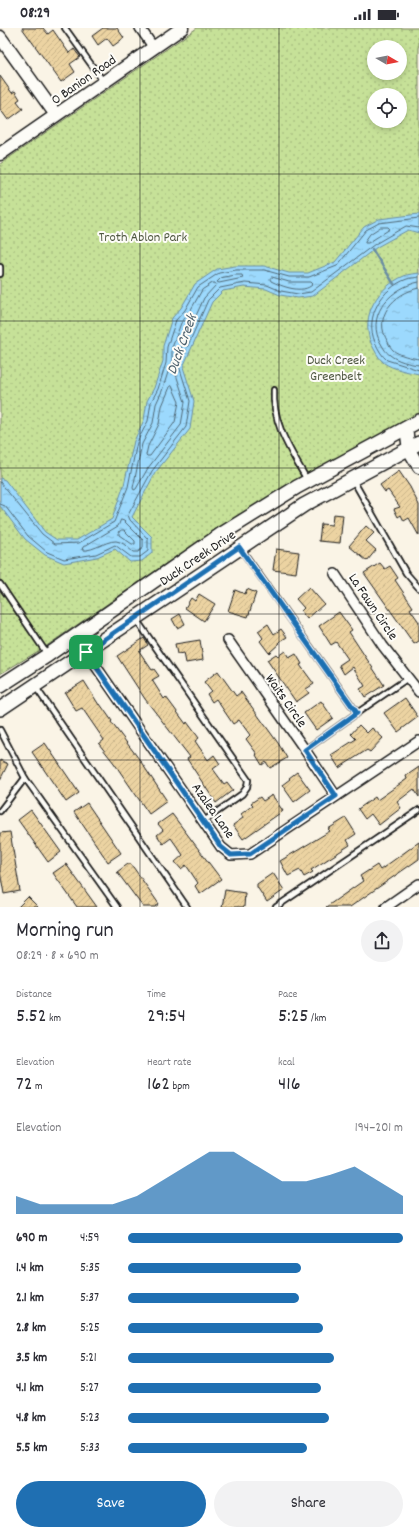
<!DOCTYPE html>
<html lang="en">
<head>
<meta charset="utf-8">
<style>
	body { margin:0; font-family:Dekko,sans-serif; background:#f2f2f3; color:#2b2b33; height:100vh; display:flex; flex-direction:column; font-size:15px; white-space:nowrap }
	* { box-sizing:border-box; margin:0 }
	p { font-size:13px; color:#7c7c81 }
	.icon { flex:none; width:22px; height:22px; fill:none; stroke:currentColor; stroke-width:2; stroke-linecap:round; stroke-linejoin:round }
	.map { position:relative; height:879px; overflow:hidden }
	.drawer { display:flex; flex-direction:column; background:#fff; flex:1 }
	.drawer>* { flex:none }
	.needle { width:26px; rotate:99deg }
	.controls { position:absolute; left:367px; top:12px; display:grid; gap:8px }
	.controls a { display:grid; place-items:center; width:40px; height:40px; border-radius:50%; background:#fff; box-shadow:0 2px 6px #0003; font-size:20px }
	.pin { position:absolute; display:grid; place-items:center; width:34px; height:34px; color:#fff; margin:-17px; border-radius:8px; box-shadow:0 2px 6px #0006 }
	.round { display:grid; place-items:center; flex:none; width:42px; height:42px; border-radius:21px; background:#f2f2f3 }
	.headline { display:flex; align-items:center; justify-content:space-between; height:68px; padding:0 16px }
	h1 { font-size:22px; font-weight:600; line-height:30px }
	.stats { display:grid; grid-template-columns:repeat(3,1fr); gap:6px; height:68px; padding:4px 16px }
	.stats div { display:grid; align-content:center }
	.stats b { font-size:20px; font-weight:600 }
	.stats small { font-size:11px; font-weight:400 }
	.stats p { font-size:11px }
	.chart { height:112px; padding:8px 16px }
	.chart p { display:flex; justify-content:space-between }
	.chart svg { width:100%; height:72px; margin-top:4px; fill:#1f6fb2; opacity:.7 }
	.primary-button { display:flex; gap:8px; margin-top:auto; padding:8px 16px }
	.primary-button a { flex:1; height:46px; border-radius:24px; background:#1f6fb2; color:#fff; font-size:16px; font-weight:600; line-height:46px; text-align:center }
	.primary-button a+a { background:#f2f2f3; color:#2b2b33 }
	ul { padding:0 16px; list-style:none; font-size:13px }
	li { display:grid; grid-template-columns:64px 48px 1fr; align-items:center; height:30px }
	li i { height:10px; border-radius:5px; background:#1f6fb2 }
	.status { display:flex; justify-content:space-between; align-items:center; height:28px; padding:0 20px; background:#fff; direction:ltr }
	.status svg { height:11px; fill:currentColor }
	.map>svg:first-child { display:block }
</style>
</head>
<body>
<div class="status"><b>08:29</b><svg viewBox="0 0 49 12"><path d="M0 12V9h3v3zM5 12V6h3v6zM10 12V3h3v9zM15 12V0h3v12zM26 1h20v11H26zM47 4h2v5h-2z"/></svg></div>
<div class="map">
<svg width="419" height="879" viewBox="0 0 419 879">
	<defs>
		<pattern id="park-dots" width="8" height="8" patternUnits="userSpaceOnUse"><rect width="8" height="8" fill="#c6e198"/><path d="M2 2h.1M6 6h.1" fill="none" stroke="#aac082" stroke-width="1.8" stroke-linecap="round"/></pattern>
		<pattern id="water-ripples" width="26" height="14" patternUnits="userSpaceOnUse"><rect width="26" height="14" fill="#9cd9fd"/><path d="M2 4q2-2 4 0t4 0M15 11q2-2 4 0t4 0" fill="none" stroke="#86bad8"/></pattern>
		<pattern id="building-hatch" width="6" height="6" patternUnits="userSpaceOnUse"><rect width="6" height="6" fill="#ecd3a2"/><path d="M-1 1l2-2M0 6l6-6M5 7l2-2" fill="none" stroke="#cab58b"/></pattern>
	</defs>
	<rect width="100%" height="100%" fill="#faf4e6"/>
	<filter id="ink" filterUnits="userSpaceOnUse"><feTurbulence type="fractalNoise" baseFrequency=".025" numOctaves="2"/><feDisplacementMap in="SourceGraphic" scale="8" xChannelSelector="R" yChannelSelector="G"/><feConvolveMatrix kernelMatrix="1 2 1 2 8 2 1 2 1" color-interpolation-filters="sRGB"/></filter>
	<g filter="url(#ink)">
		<path fill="url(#park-dots)" stroke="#717e5a" fill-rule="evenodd" d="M197,0H419V386L348,426L292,454L174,530L45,619L0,646V136ZM374,19H400V45H374ZM374,67H400V93H374Z"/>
		<g fill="url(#water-ripples)" stroke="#698da3">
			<polygon points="419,186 419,205 408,202 377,219 313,268 298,270 280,267 266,261 244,259 223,263 212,274 183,339 194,373 190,401 155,445 132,489 152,509 152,525 142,533 130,534 115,521 97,529 64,535 45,527 25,511 0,478 0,450 5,452 45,504 57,512 77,512 112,491 124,457 134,413 144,392 147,373 154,360 163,333 163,318 172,290 181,280 195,256 217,241 235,238 264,238 289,245 308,245 335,234 364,199 379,191"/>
			<path d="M419,245V346C408,344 393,341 384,335C378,330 374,321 371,315C360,287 378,259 404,248C408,246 414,246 419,245Z"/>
		</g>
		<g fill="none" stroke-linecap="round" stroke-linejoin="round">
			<g stroke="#4f6876" stroke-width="1">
				<polygon points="381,199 388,199 390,201 368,215 365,215 365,213 370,206"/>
				<polygon points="236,247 242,247 243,250 219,255 217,254 221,250"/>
				<path d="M272,249L289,254H311L313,256C303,267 281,258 271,253L270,251Z"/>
				<path d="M419,249C415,250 410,250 407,251C382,260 364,289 375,314C378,321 382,328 387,332L419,342"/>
				<path d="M419,254C393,259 367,284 379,312C382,317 385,324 390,327C397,333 410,336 419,337"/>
				<polygon points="213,255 215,255 216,257 204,270 175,334 173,335 172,333 172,320 181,295 189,285 202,262"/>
				<path d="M419,260C394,265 372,289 388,314C389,317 391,320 393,322C398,327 412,330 419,331"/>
				<polygon points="173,337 185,374 181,397 148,440 136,461 134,462 133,460 142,416 153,395 156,376 162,363 170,338"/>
				<polygon points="172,358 179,374 175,394 150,428 147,428 146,427 148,418 159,396 162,378 170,359"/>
				<polyline points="0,454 42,506 55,516 79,515 114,494 128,459 137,414 148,393 151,374 158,361 166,335 167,319 176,292 185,282 198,259 219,245 236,242 264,242 289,249 309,249 337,238 366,202 379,195 419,190"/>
				<polyline points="0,476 5,478 28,508 47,524 64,531 96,526 115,517 131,529 140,529 148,523 148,511 130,492 128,487 152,443 186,399 190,373 179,338 208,272 220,260 245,255 267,257 281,263 298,266 311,264 375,216 406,198 419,200"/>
				<path d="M121,492L124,493L143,512V520L138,524H133C129,521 125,516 120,514C110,509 94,524 82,522L83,519L118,498Z"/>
				<polygon points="122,502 124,502 135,513 135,516 132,516 119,507 119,504"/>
			</g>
			<polyline stroke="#698da3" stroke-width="2.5" points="372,221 394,256"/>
		</g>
		<g fill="url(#building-hatch)" stroke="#1c1c1c">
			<polygon points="22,0 43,0 48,6 53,2 69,25 74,21 80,29 70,36 75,44 61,54"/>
			<polygon points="103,0 117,0 124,10 113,18 107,10 98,17 92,8"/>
			<polygon points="0,48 12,65 15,63 20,71 17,73 23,81 8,92 0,81"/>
			<polygon points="399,443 410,459 419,477 419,508 409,490 404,493 401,487 398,489 394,481 400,479 388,462 385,464 380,457"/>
			<polygon points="333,486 343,487 340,515 319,513 321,496 332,497"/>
			<polygon points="366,498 374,505 366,513 376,522 367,533 349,518"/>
			<polygon points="276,521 299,524 296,545 273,542"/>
			<polygon points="380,535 385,541 390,538 398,550 395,552 413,579 410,581 419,594 419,613 414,616 364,545"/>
			<polygon points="309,559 324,576 307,591 301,583 304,580 296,571"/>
			<polygon points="247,561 256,565 248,589 228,583 235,562 245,566"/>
			<polygon points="199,566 215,576 204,593 185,580 191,570 195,573"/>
			<polygon points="339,584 352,602 349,604 384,657 365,669 360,661 365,658 353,639 344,646 339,637 348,631 336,614 331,617 319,598"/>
			<polygon points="180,586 185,596 177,600 172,591"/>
			<polygon points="268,596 274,606 281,601 287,609 279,614 280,615 269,625 260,613 263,610 258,603"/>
			<polygon points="144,610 148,617 139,623 152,642 154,641 159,648 152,652 164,671 166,669 186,696 187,694 199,710 195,713 208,732 214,727 220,736 213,741 224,756 227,754 233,762 216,775 187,731 190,729 145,671 117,628"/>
			<polygon points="200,612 203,632 186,635 184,625 177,626 175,616"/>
			<polygon points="285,623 289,630 296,626 302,636 300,637 314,656 306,661 309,665 296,674 267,632 276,626 278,628"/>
			<polygon points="218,643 236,668 241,664 278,715 287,730 270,740 266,734 262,737 256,727 257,726 246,711 250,707 239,692 233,696 216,671 212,674 207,666 211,663 204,654"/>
			<polygon points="84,653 99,677 100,676 112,693 111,694 139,731 167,773 149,786 114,735 99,716 104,712 82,680 76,683 65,665"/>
			<polygon points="405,670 418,689 398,704 384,685"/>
			<polygon points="321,673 333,690 316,702 304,685"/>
			<polygon points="359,697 367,705 372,700 383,710 370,724 367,722 339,740 331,727 356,711 351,706"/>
			<polygon points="45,715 79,765 66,774 32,724"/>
			<polygon points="0,732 8,736 0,752"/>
			<polygon points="419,739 419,769 414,761 397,774 401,780 379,797 371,786 365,791 358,781 375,769 377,772 407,751 406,748"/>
			<polygon points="297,744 310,762 294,774 282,757 290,751 289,750"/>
			<polygon points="272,767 283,783 243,811 233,797 243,790 241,786 253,777 251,775 260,769 263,773"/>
			<polygon points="87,775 121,825 108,834 74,784"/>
			<polygon points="31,782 61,824 48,834 18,792"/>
			<polygon points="172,786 221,851 200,866 195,858 198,855 186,837 181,841 175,834 183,827 171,810 163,816 157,807 163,802 158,796"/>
			<polygon points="346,790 356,806 347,812 350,817 311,842 313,844 304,849 300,842 288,848 280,833 330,803 328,801"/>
			<polygon points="10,804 20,863 4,866 0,843 0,805"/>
			<polygon points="419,814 419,831 386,854 350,879 326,879 363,853 360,848 377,837 380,842"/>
			<polygon points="66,836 97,879 77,879 53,845"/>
			<polygon points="128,836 131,836 159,876 155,879 143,879 117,844"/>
			<polygon points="273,845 284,862 267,874 257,859 257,856"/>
			<polygon points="225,862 245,865 244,879 222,879"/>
			<polygon points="28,869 38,879 18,879"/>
		</g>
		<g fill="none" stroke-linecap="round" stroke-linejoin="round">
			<g stroke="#1c1c1c" stroke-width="8">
				<g id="service">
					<polyline points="65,0 103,53"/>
					<polyline points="0,239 0,246"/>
					<path d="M274,362C272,396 291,423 307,452"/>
					<polyline points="353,452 406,545 419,560"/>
					<polyline points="241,521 357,685 305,722"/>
					<polyline points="0,556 47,626"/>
					<polyline points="136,591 248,752 247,759 242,766 204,793"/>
					<polyline points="35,658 187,879"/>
					<polyline points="357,685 408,650"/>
					<polyline points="0,702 25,750"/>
					<polyline points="0,783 25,750 117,879"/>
					<polyline points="276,879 419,782"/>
				</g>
			</g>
			<g stroke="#1c1c1c" stroke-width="12">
				<g id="minor">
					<polyline points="140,0 154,20"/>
					<polyline points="335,546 383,618 419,664"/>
					<polyline points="75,608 221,819 231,827 250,826 419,713"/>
					<polyline points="228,612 305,722 336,768"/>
					<polyline points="386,879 419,856"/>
				</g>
			</g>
			<g stroke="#1c1c1c" stroke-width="15">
				<g id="tertiary">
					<polyline points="0,9 56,87"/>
					<polyline points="0,126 182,0"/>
					<polyline points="406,400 409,422 419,439"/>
				</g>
			</g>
			<g stroke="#1c1c1c" stroke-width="16">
				<g id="secondary">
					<polyline points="0,658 48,627 220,507 297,459 419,393"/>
					<polyline points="0,681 304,477 419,415"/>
				</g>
			</g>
			<use href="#service" stroke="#fdfcf7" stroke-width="4.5"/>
			<use href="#minor" stroke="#fdfcf7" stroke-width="9"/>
			<use href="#tertiary" stroke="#fdfcf7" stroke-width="12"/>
			<use href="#secondary" stroke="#fdfcf7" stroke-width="13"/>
		</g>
	</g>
	<g fill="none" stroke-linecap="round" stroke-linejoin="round" filter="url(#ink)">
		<g stroke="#fff" stroke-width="8">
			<polygon id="route" points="239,519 357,685 305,722 336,768 250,826 231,827 221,819 86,624"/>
		</g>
		<use href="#route" stroke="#1f6fb2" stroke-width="5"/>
	</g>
	<path fill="none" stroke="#1c1c1c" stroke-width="1" stroke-opacity="0.55" d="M140,0V879M279,0V879M0,146H419M0,293H419M0,440H419M0,586H419M0,732H419"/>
	<g text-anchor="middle" stroke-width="4" stroke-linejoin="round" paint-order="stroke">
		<g font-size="14" fill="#1c1c1c" stroke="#fdfcf7">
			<text transform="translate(83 51) rotate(-35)" y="5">O Banion Road</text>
			<text transform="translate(197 529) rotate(-34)" y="5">Duck Creek Drive</text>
			<text transform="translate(374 578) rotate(56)" y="5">La Fawn Circle</text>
			<text transform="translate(287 672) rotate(55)" y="5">Waits Circle</text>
			<text transform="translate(214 782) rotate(55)" y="5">Azalea Lane</text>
		</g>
		<g font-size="14" fill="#4f5741" stroke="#fdfcf7">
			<text x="143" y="213">Troth Ablon Park</text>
			<text x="336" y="336">Duck Creek<tspan x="336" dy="16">Greenbelt</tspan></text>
		</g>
		<g font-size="15" font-style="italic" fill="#495e6b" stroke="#fdfcf7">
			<text transform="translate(181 316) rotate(-70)" y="5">Duck Creek</text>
		</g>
	</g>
</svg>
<div class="controls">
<a><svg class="needle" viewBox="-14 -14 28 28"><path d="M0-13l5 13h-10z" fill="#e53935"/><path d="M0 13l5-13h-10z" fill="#7c7c81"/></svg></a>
<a><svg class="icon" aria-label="locate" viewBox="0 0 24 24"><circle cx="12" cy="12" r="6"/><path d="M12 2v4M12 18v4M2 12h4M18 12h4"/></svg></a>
</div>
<div class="pin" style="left:86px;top:624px;background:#1e9e55"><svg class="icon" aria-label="arrive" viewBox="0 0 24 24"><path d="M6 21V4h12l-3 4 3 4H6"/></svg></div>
</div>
<section class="drawer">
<div class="headline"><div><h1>Morning run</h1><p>08:29 · 8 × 690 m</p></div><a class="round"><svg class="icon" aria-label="share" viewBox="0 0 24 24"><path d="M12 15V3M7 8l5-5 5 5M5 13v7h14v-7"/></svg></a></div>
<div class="stats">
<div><p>Distance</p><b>5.52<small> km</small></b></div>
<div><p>Time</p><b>29:54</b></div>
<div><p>Pace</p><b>5:25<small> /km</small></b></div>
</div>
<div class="stats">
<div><p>Elevation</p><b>72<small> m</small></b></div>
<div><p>Heart rate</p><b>162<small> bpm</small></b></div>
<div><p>kcal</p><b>416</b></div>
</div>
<div class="chart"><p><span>Elevation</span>194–201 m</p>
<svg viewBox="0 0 160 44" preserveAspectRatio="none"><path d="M0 44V33L10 38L20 38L30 38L40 38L50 33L60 24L70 15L80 6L90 6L100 15L110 24L120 24L130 20L140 15L150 24L160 33V44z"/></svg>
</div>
<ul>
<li><b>690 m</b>4:59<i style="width:100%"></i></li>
<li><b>1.4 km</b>5:35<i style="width:63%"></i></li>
<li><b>2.1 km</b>5:37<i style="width:62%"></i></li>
<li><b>2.8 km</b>5:25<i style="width:71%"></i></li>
<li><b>3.5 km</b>5:21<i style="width:75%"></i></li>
<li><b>4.1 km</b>5:27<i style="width:70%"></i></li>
<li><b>4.8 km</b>5:23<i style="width:73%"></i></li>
<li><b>5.5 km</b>5:33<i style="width:65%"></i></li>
</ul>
<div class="primary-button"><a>Save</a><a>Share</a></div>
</section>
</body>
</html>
